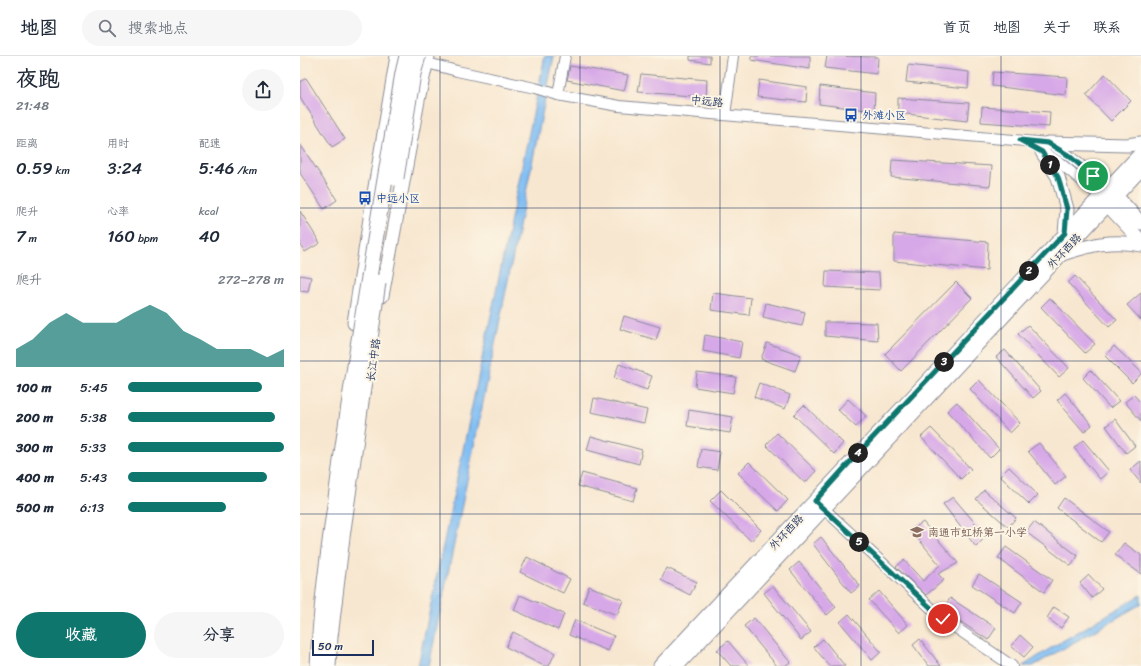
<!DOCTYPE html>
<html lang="zh">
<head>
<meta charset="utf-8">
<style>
	body { margin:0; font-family:Sriracha,"LXGW WenKai TC",sans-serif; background:#f6f6f7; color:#1f2937; height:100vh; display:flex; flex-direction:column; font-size:15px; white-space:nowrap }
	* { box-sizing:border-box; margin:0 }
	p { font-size:13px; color:#747a83 }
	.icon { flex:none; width:22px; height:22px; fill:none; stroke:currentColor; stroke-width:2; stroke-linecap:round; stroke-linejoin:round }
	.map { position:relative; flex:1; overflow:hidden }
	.side { display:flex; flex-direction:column; background:#fff; width:300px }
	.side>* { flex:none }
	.scale { position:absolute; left:12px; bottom:10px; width:62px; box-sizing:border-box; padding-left:4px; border:2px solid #1b2f5e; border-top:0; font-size:11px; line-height:14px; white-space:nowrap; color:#1b2f5e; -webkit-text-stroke:3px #fcf5e5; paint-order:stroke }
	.pin { position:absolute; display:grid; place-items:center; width:34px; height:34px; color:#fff; margin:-17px; border:2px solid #fff; border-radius:50%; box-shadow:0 1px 4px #0007 }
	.km { position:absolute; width:20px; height:20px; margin:-10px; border-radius:50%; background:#222; color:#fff; font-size:11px; line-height:20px; text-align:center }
	.round { display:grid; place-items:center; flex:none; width:42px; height:42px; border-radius:21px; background:#f6f6f7 }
	.headline { display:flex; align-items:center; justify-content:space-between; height:68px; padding:0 16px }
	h1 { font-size:22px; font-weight:600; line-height:30px }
	.figures { display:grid; grid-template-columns:repeat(3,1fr); gap:6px; height:68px; padding:4px 16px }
	.figures div { display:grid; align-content:center }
	.figures b { font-size:17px; font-weight:600 }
	.figures small { font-size:11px; font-weight:400 }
	.figures p { font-size:11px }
	.chart { height:112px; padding:8px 16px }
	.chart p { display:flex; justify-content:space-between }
	.chart svg { width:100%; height:72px; margin-top:4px; fill:#0f766e; opacity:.7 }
	.cta { display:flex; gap:8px; margin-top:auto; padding:8px 16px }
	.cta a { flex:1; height:46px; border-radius:24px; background:#0f766e; color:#fff; font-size:16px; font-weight:600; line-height:46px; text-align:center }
	.cta a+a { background:#f6f6f7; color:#1f2937 }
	ul { padding:0 16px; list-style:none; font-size:13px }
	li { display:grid; grid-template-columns:64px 48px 1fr; align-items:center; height:30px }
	li i { height:10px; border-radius:5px; background:#0f766e }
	header { display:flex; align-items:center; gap:24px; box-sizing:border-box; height:56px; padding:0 20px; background:#fff; border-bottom:1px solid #e0e1e3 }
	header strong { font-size:19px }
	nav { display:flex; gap:22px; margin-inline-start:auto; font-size:14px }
	.search { width:280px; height:36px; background:#f6f6f7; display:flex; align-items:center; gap:10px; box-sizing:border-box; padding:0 14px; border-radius:22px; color:#747a83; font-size:15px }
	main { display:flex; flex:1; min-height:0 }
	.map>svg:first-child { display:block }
</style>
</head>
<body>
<header>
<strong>地图</strong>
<div class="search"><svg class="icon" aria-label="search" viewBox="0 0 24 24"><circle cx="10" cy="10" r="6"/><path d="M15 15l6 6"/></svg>搜索地点</div>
<nav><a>首页</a><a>地图</a><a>关于</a><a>联系</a></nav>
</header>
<main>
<section class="side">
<div class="headline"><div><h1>夜跑</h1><p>21:48</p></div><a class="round"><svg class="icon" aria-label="share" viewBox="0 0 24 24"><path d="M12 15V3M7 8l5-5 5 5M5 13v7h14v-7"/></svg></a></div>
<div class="figures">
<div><p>距离</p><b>0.59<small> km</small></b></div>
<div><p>用时</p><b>3:24</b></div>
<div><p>配速</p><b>5:46<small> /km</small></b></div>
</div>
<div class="figures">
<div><p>爬升</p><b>7<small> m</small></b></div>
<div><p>心率</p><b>160<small> bpm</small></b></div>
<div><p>kcal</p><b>40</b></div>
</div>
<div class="chart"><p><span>爬升</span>272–278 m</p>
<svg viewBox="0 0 160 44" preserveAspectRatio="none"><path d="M0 44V33L10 27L20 17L30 11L40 17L50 17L60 17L70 11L80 6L90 11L100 22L110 27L120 33L130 33L140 33L150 38L160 33V44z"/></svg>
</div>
<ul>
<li><b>100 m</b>5:45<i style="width:86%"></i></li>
<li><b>200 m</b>5:38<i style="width:94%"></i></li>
<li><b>300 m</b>5:33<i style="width:100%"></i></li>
<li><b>400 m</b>5:43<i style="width:89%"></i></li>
<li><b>500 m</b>6:13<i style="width:63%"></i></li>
</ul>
<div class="cta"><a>收藏</a><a>分享</a></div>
</section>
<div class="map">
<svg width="841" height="610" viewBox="0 0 841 610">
	<rect width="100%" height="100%" fill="#fcf5e5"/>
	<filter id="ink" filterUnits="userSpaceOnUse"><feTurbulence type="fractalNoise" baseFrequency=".025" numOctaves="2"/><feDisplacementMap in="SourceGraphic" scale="8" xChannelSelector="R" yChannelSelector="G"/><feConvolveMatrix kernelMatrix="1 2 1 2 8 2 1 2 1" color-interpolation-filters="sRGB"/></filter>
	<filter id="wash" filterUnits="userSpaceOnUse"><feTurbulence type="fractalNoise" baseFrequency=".012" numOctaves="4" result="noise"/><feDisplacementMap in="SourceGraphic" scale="16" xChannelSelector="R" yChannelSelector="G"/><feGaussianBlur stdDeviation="0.9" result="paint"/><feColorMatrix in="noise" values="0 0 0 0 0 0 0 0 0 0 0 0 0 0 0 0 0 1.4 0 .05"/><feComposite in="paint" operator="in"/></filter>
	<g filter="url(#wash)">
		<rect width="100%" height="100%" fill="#f8e7d0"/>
		<g fill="#7fbdf3" stroke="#4d76a8">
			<polygon points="245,0 254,0 129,610 118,610"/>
			<polygon points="841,539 841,548 733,610 723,610 754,590"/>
		</g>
		<g id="blocks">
			<g fill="#d7a8e8">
				<polygon points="390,0 410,0 410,7 390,4"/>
				<polygon points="451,0 510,0 510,13 451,4"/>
				<polygon points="527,0 578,1 577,18 525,12"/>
				<polygon points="608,9 669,16 668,32 606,26"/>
				<polygon points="270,10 328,19 324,35 267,24"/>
				<polygon points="693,16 767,21 766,39 692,30"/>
				<polygon points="341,18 407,24 406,41 338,36"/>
				<polygon points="805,18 831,45 811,65 786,39"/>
				<polygon points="6,22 45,83 32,91 0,41 0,26"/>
				<polygon points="459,24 507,31 506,46 457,41"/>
				<polygon points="520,30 575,37 574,55 519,48"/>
				<polygon points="598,42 669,47 667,65 598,57"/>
				<polygon points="682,51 750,56 749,71 681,66"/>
				<polygon points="0,88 37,144 24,153 0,117"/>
				<polygon points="592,104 692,110 690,130 591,121"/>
				<polygon points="0,155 20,187 5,196 0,188"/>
				<polygon points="594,178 688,186 687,214 594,205"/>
				<polygon points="526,215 579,217 580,234 525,231"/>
				<polygon points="0,219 11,221 8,236 0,235"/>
				<polygon points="775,220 817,264 809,271 768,227"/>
				<polygon points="656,226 672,242 601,315 585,298"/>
				<polygon points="413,237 451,242 449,259 411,254"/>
				<polygon points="841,237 841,264 827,249"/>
				<polygon points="750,242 795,288 785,297 741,251"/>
				<polygon points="466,247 505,256 502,270 463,261"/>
				<polygon points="324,260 360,271 356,284 320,273"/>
				<polygon points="525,266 577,267 578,285 525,280"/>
				<polygon points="728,269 769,312 759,321 718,278"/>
				<polygon points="405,279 442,286 439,302 403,295"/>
				<polygon points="467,287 501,299 495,315 461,303"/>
				<polygon points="814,290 841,316 841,318 832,327 805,300"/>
				<polygon points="705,294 741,335 733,342 696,301"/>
				<polygon points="319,308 352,320 347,334 314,322"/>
				<polygon points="791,314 819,345 810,352 783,322"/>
				<polygon points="397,316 436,321 433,337 395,331"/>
				<polygon points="679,324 720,367 710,377 670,333"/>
				<polygon points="459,327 490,339 485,353 454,341"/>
				<polygon points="765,337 792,369 784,376 757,344"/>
				<polygon points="834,339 841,347 841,365 825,346"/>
				<polygon points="294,342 347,354 344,367 291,356"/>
				<polygon points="548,343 566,360 556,371 538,354"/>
				<polygon points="657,346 699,393 690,402 647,355"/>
				<polygon points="504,349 543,387 534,398 494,359"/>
				<polygon points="389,354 433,361 430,377 387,370"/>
				<polygon points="815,363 835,390 826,397 806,370"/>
				<polygon points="631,372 671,413 661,423 621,381"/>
				<polygon points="477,377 516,415 505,427 466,389"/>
				<polygon points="291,380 342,394 339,408 287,394"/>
				<polygon points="783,384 809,415 800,423 774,392"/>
				<polygon points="739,387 766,420 755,429 728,395"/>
				<polygon points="401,393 420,396 417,414 398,411"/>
				<polygon points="841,405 841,427 830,414"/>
				<polygon points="449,406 488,444 478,455 438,417"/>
				<polygon points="709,411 738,439 729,448 700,420"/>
				<polygon points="282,417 337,432 333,445 278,430"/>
				<polygon points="421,434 461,474 451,485 410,445"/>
				<polygon points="684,434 716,462 708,471 676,443"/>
				<polygon points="653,441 686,480 676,491 643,448"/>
				<polygon points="764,442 809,476 801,486 757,452"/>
				<polygon points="623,466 658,507 638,518 644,524 626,539 596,511 604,504 623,525 640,509 611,474"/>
				<polygon points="734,466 778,500 771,510 726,476"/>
				<polygon points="521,481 560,530 551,537 513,488"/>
				<polygon points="824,487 841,499 841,518 815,499"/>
				<polygon points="706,491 752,524 744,536 698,502"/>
				<polygon points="227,501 270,523 263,537 220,516"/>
				<polygon points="499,506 536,551 527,559 490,514"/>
				<polygon points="367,512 397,526 390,539 361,524"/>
				<polygon points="679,518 722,546 715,557 672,529"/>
				<polygon points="789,519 802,533 792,542 780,527"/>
				<polygon points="289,530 323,544 317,559 283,546"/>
				<polygon points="473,530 511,576 501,584 464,537"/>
				<polygon points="579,535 608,569 599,577 569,544"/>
				<polygon points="220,539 264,558 258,574 214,554"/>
				<polygon points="650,542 696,572 688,584 643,554"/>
				<polygon points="754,551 769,561 761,572 747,562"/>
				<polygon points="549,558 581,596 572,604 540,566"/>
				<polygon points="454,562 490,606 485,610 477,610 444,570"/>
				<polygon points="275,564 314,580 308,595 269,579"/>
				<polygon points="213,576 255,597 249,610 244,610 206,591"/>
				<polygon points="720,579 733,591 724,601 711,590"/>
				<polygon points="523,583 545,610 529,610 514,591"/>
				<polygon points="620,583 641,610 629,610 613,589"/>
				<polygon points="428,585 449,610 431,610 417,594"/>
			</g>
		</g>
	</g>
	<g filter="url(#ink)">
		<use href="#blocks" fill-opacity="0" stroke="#8a8b97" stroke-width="1"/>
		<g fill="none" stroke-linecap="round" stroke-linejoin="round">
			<g stroke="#8a8b97" stroke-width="12">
				<g id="minor">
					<polyline points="120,5 157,15 235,32 258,39 319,50 748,87 768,99 808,131"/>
					<polyline points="258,39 265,0"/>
					<polyline points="425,59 433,0"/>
					<polyline points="743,96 759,106 800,140"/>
					<polyline points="520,449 643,563 712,610"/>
				</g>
			</g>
			<g stroke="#8a8b97" stroke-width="15">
				<g id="major">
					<polyline points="748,87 827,89 841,87"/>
					<polyline points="742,96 758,121 767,153 765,177"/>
					<polyline points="811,134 841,167"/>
					<polyline points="802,143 841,185"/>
					<path d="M762,198C791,189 811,183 841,189"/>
					<polyline points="82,240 119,39 128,0"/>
					<polyline points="54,267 73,143 97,0"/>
					<polyline points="360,610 841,97"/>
					<polyline points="377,610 841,113"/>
				</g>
			</g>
			<use href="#minor" stroke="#fff" stroke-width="10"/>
			<use href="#major" stroke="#fff" stroke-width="13"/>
			<g stroke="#8a8b97" stroke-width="17" stroke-linecap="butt">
				<g id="highway-bridge">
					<polyline points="96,122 113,18 118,0"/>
					<path d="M18,610C21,542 32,473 41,405C59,275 81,146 103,17L107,0"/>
					<polyline points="28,610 30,581 42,481 78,226"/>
				</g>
			</g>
			<use href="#highway-bridge" stroke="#fff" stroke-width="15"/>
		</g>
	</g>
	<g fill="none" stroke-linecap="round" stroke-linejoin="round" filter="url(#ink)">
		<g stroke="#fff" stroke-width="8">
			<polyline id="route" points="643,563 515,445 550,406 765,177 767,153 758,121 742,96 720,84 748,87 768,99 793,120"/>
		</g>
		<use href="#route" stroke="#0f766e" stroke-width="5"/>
	</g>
	<path fill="none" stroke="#1b2f5e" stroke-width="1" stroke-opacity="0.55" d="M140,0V610M280,0V610M420,0V610M561,0V610M701,0V610M0,152H841M0,305H841M0,458H841"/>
	<defs>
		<g id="bus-bare" transform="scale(1.08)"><path d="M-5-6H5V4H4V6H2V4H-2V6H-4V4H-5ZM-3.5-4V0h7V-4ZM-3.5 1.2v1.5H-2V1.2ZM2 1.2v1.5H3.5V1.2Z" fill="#1a4fb4" stroke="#fcf5e5" stroke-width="2.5" paint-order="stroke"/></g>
		<g id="school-bare" transform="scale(1.08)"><path d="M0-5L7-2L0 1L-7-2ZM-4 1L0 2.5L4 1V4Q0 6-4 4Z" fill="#8d6e63" stroke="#fcf5e5" stroke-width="2.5" paint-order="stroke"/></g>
	</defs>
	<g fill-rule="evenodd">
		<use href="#bus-bare" x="551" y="59"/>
		<use href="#bus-bare" x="65" y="142"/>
		<use href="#school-bare" x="617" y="476"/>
	</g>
	<g text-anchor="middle" stroke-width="4" stroke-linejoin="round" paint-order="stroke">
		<g font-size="11" fill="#1b2f5e" stroke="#fcf5e5">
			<text transform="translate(407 45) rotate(6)" y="4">中远路</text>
			<text transform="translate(764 195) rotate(-47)" y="4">外环西路</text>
			<text transform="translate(73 304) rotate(-82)" y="4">长江中路</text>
			<text transform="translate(486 476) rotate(-47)" y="4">外环西路</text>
		</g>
		<g font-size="11" fill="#164399" stroke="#fcf5e5" text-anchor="start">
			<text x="562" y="63">外滩小区</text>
			<text x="76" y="146">中远小区</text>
		</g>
		<g font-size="11" fill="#785e54" stroke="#fcf5e5" text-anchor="start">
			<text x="628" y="480">南通市虹桥第一小学</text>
		</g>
	</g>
</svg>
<div class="scale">50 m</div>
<div class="pin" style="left:793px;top:120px;background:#1e9e55"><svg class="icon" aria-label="arrive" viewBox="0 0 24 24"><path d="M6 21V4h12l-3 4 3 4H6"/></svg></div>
<div class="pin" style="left:643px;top:563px;background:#d93025"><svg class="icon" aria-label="check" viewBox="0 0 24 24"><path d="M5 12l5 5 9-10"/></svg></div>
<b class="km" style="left:750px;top:109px">1</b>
<b class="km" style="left:729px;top:215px">2</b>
<b class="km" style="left:644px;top:306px">3</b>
<b class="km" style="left:558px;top:397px">4</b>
<b class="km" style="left:559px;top:486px">5</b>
</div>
</main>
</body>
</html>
